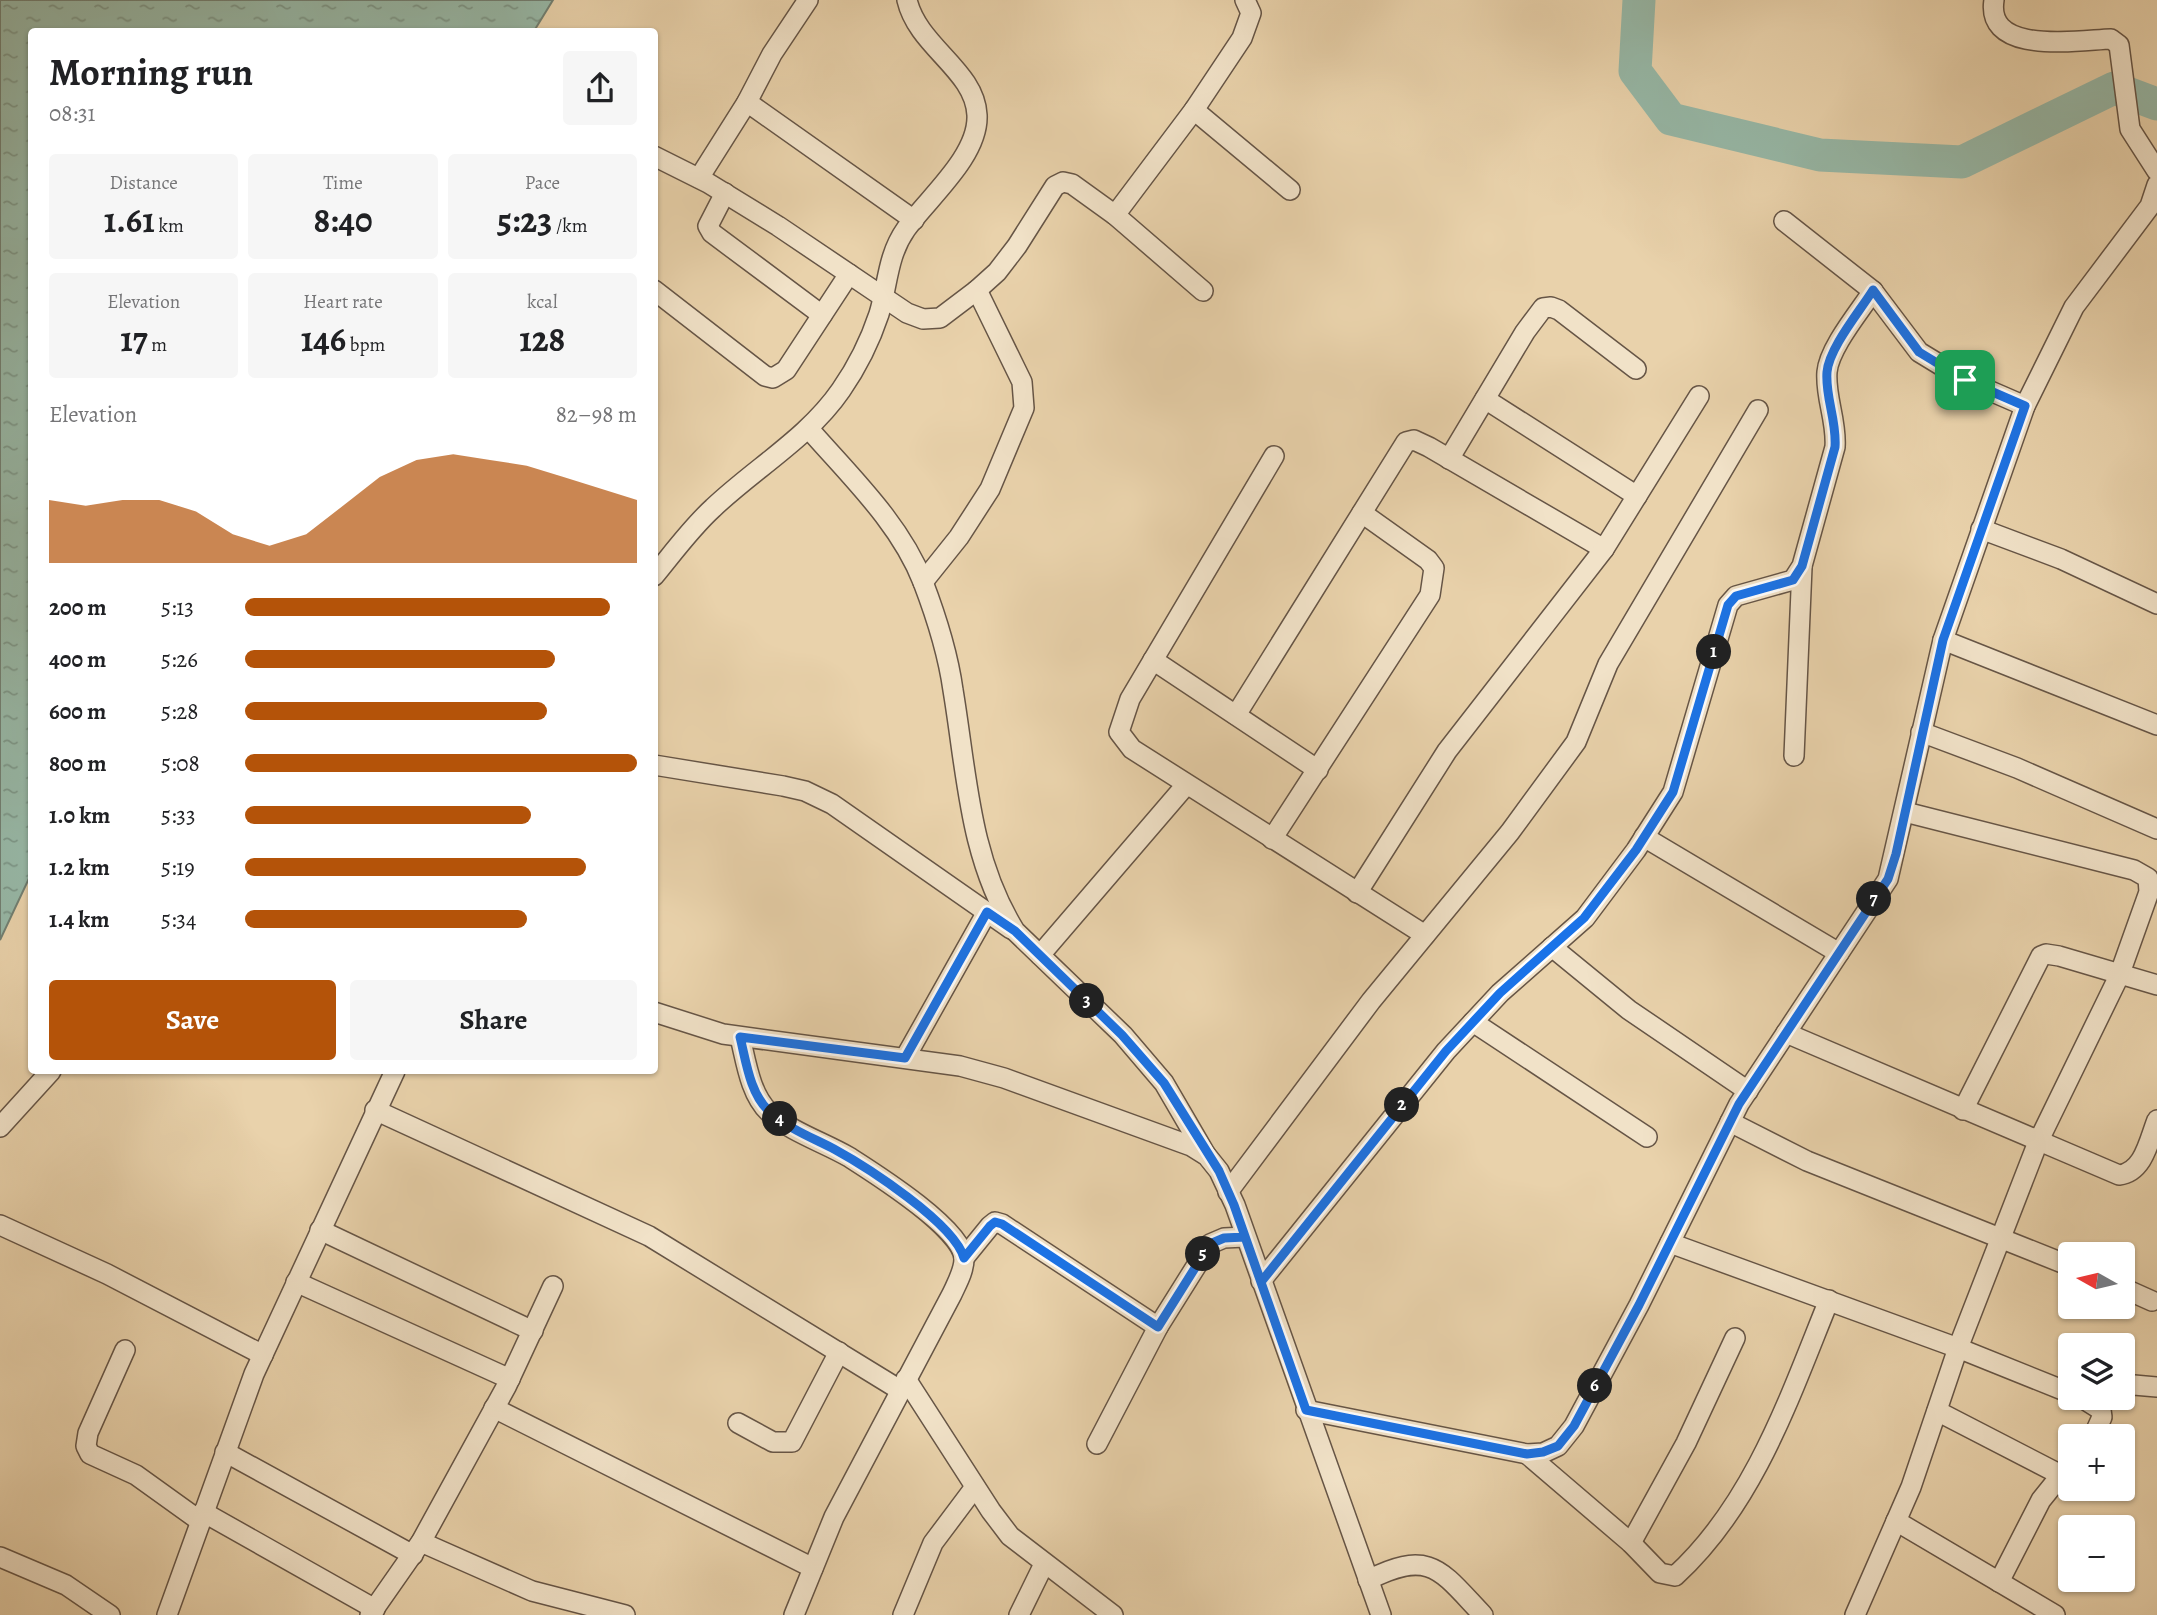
<!DOCTYPE html>
<html lang="en">
<head>
<meta charset="utf-8">
<style>
	body { margin:0; font-family:Alegreya,serif; background:#f6f6f6; color:#202124; height:100vh; display:flex; flex-direction:column; font-size:26px; white-space:nowrap }
	* { box-sizing:border-box; margin:0 }
	p { font-size:23px; color:#757577 }
	.icon { flex:none; width:38px; height:38px; fill:none; stroke:currentColor; stroke-width:2; stroke-linecap:round; stroke-linejoin:round }
	.map { position:relative; flex:1; overflow:hidden }
	.panel { position:absolute; left:28px; top:28px; width:630px; height:1046px; display:flex; flex-direction:column; background:#fff; border-radius:7px; box-shadow:0 2px 5px #0004 }
	.panel>* { flex:none }
	.needle { width:46px; rotate:278deg }
	.controls { position:absolute; left:2058px; top:1242px; display:grid; gap:14px }
	.controls a { display:grid; place-items:center; width:77px; height:77px; border-radius:7px; background:#fff; box-shadow:0 2px 5px #0004; font-size:35px }
	.pin { position:absolute; display:grid; place-items:center; width:60px; height:60px; color:#fff; margin:-30px; border-radius:14px; box-shadow:0 4px 10px #0006 }
	.km { position:absolute; width:35px; height:35px; margin:-18px; border-radius:50%; background:#222; color:#fff; font-size:19px; line-height:35px; text-align:center }
	.round { display:grid; place-items:center; flex:none; width:74px; height:74px; border-radius:7px; background:#f6f6f6 }
	.head { display:flex; align-items:center; justify-content:space-between; height:119px; padding:0 21px }
	h1 { font-size:38px; font-weight:700; line-height:52px }
	.stats { display:grid; grid-template-columns:repeat(3,1fr); gap:10px; height:119px; padding:7px 21px }
	.stats div { display:grid; align-content:center; border-radius:7px; background:#f6f6f6; text-align:center }
	.stats b { font-size:35px; font-weight:700 }
	.stats small { font-size:19px; font-weight:400 }
	.stats p { font-size:19px }
	.chart { height:196px; padding:14px 21px }
	.chart p { display:flex; justify-content:space-between }
	.chart svg { width:100%; height:126px; margin-top:7px; fill:#b45309; opacity:.7 }
	.cta { display:flex; gap:14px; margin-top:auto; padding:14px 21px }
	.cta a { flex:1; height:80px; border-radius:7px; background:#b45309; color:#fff; font-size:28px; font-weight:700; line-height:80px; text-align:center }
	.cta a+a { background:#f6f6f6; color:#202124 }
	ul { padding:0 21px; list-style:none; font-size:23px }
	li { display:grid; grid-template-columns:112px 84px 1fr; align-items:center; height:52px }
	li i { height:18px; border-radius:9px; background:#b45309 }
	.map>svg:first-child { display:block }
</style>
</head>
<body>
<div class="map">
<svg width="2157" height="1615" viewBox="0 0 2157 1615">
	<defs>
		<pattern id="water-ripples" width="26" height="14" patternUnits="userSpaceOnUse" patternTransform="scale(1.75)"><rect width="26" height="14" fill="#97b8a7"/><path d="M2 4q2-2 4 0t4 0M15 11q2-2 4 0t4 0" fill="none" stroke="#7c9688"/></pattern>
	</defs>
	<rect width="100%" height="100%" fill="#e9d2ab"/>
	<filter id="stains"><feTurbulence type="fractalNoise" baseFrequency=".00286" numOctaves="4"/><feColorMatrix values="0 0 0 0 .2 0 0 0 0 .09 0 0 0 0 .02 0 0 0 .5 -.17"/></filter>
	<radialGradient id="worn" r=".72"><stop offset=".6" stop-color="#630" stop-opacity="0"/><stop offset="1" stop-color="#630" stop-opacity=".3"/></radialGradient>
	<polygon fill="url(#water-ripples)" stroke="#728073" stroke-width="2" points="0,0 553,0 534,31 32,32 32,872 0,940"/>
	<g fill="none" stroke-linecap="round" stroke-linejoin="round">
		<polyline stroke="#97b8a7" stroke-width="33" points="1639,0 1635,71 1671,119 1820,155 1962,162 2114,88 2157,104"/>
		<g stroke="#665546" stroke-width="22">
			<g id="minor">
				<path d="M1994,0C1985,56 2079,40 2111,39L2119,45L2130,129L2157,171"/>
				<polyline points="747,102 914,220"/>
				<polyline points="1194,110 1290,190"/>
				<polyline points="654,156 708,183 778,226 907,313 923,319 940,318 977,290 997,272 1017,246 1055,186 1063,182 1072,184 1115,215 1203,291"/>
				<polyline points="699,178 747,102 772,54 808,0"/>
				<polyline points="725,193 708,226 712,233 822,315"/>
				<polyline points="1115,215 1194,110 1242,38 1251,13 1245,0"/>
				<polyline points="1784,221 1873,291 1919,352 1965,380 2025,406"/>
				<polyline points="654,290 765,376 773,378 786,370 849,274"/>
				<polyline points="1485,399 1637,496"/>
				<path d="M809,429C850,476 900,523 923,582C936,616 948,654 953,690C967,774 969,857 1015,931L1123,1035L1164,1083L1206,1155"/>
				<polyline points="1274,456 1130,699 1119,732 1132,749 1425,935"/>
				<polyline points="1449,459 1525,332 1543,308 1551,307 1559,310 1636,369"/>
				<polyline points="1981,529 2061,559 2157,604"/>
				<path d="M654,576C673,553 691,528 713,508C755,468 808,438 841,390C857,367 870,341 879,314C888,285 887,256 906,229C928,198 979,156 977,115C975,70 918,47 907,0"/>
				<polyline points="923,582 959,537 990,489 1024,408 1022,382 977,290"/>
				<polyline points="1943,640 2157,725"/>
				<polyline points="1153,660 1318,770"/>
				<polyline points="1236,715 1406,442 1414,440 1429,447 1604,549"/>
				<polyline points="1921,732 2017,768 2157,829"/>
				<polyline points="1794,756 1802,567"/>
				<polyline points="654,765 783,786 805,791 832,804 1011,929"/>
				<polyline points="1644,837 1839,953"/>
				<polyline points="1272,839 1430,595 1434,568 1428,560 1362,513"/>
				<polyline points="1357,893 1447,751 1604,549 1699,396"/>
				<polyline points="1552,947 1629,1010 1748,1091"/>
				<polyline points="1040,955 1186,785"/>
				<polyline points="654,1012 723,1034 960,1066 1004,1078 1191,1146 1207,1156 1219,1171 1235,1205 1381,1615"/>
				<polyline points="1473,1022 1647,1137"/>
				<path d="M1786,1033L2119,1175C2144,1172 2149,1140 2157,1120"/>
				<path d="M740,1037C746,1061 750,1094 769,1112C791,1132 823,1142 849,1157C874,1173 963,1229 964,1259C964,1271 957,1283 952,1294L834,1517L794,1615"/>
				<polyline points="905,1058 987,912"/>
				<polyline points="375,1110 649,1236 900,1390"/>
				<polyline points="1963,1110 2041,956 2046,954 2059,956 2157,985"/>
				<polyline points="1730,1122 1807,1161 2070,1266"/>
				<polyline points="0,1127 51,1071"/>
				<polyline points="1228,1192 1371,1001 1510,832 1576,742 1608,664 1758,410"/>
				<polyline points="0,1225 107,1274 263,1355"/>
				<polyline points="320,1230 533,1331"/>
				<polyline points="1670,1243 1958,1348 2070,1393"/>
				<polyline points="964,1258 990,1226 995,1222 1002,1224 1158,1327"/>
				<path d="M1261,1281L1446,1051L1500,993L1585,918L1636,850L1673,792L1728,605L1736,596L1793,580L1802,566L1835,447C1837,421 1825,397 1827,372C1829,348 1860,311 1873,291"/>
				<polyline points="296,1282 510,1379"/>
				<polyline points="2123,1288 2152,1301"/>
				<polyline points="125,1350 88,1433 86,1446 90,1454 136,1475 200,1521"/>
				<polyline points="906,1379 991,1511 1010,1536 1113,1615"/>
				<polyline points="2123,1389 2134,1385 2157,1387"/>
				<polyline points="2082,1398 2101,1410 2102,1417 2093,1437"/>
				<polyline points="494,1408 813,1568"/>
				<polyline points="1306,1410 1527,1454 1543,1453 1558,1446 1574,1426 1639,1305 1739,1104 1888,879 1943,640 2025,406 2074,307 2150,206 2157,185"/>
				<polyline points="1937,1411 2061,1475"/>
				<polyline points="738,1423 773,1442 792,1442 839,1352"/>
				<polyline points="1097,1444 1158,1327 1210,1244 1224,1238 1245,1237"/>
				<polyline points="225,1452 413,1555"/>
				<path d="M1527,1454L1631,1543L1660,1573L1675,1576C1754,1504 1790,1396 1829,1300"/>
				<polyline points="203,1512 375,1609"/>
				<polyline points="1896,1521 2055,1615"/>
				<polyline points="421,1542 532,1591 625,1615"/>
				<polyline points="1631,1543 1686,1443 1735,1338"/>
				<polyline points="0,1557 66,1585 110,1615"/>
				<path d="M1368,1580C1431,1548 1441,1571 1483,1615"/>
				<polyline points="1999,1582 2041,1500 2070,1464"/>
				<polyline points="167,1615 254,1374 395,1071"/>
				<polyline points="370,1615 421,1542 506,1387 553,1286"/>
				<polyline points="903,1615 933,1543 975,1487"/>
				<polyline points="1019,1615 1044,1564"/>
				<polyline points="1855,1615 1911,1487 1958,1348 2038,1142 2119,976 2149,892 2148,878 2134,870 1905,812"/>
			</g>
		</g>
		<use href="#minor" stroke="#f1e2c8" stroke-width="19"/>
	</g>
	<g fill="none" stroke-linecap="round" stroke-linejoin="round">
		<g stroke="#fff" stroke-width="14">
			<path id="route" d="M1965,380L1919,352L1873,290C1860,311 1829,348 1827,372C1825,397 1837,421 1835,447L1802,566L1793,580L1736,596L1728,605L1673,792L1636,850L1584,918L1500,993L1446,1051L1261,1282L1234,1205L1219,1171L1164,1083L1122,1035L1015,931L987,912L905,1058L740,1037C746,1061 750,1094 769,1111C787,1128 813,1138 834,1149C867,1167 954,1223 964,1258L990,1226L995,1222L1002,1224L1158,1327L1210,1244L1224,1238L1245,1237L1306,1410L1527,1454L1543,1452L1558,1446L1574,1426L1639,1305L1739,1104L1888,879L1896,854L1943,640L2025,406L1965,380"/>
		</g>
		<use href="#route" stroke="#1a73e8" stroke-width="9"/>
	</g>
	<rect width="100%" height="100%" filter="url(#stains)"/>
	<rect width="100%" height="100%" fill="url(#worn)"/>
</svg>
<div class="controls">
<a><svg class="needle" viewBox="-14 -14 28 28"><path d="M0-13l5 13h-10z" fill="#e53935"/><path d="M0 13l5-13h-10z" fill="#757577"/></svg></a>
<a><svg class="icon" aria-label="layers" viewBox="0 0 24 24"><path d="M12 4l9 5-9 5-9-5zM3 14l9 5 9-5"/></svg></a>
<a>+</a>
<a>−</a>
</div>
<div class="pin" style="left:1965px;top:380px;background:#1e9e55"><svg class="icon" aria-label="arrive" viewBox="0 0 24 24"><path d="M6 21V4h12l-3 4 3 4H6"/></svg></div>
<b class="km" style="left:1714px;top:652px">1</b>
<b class="km" style="left:1402px;top:1105px">2</b>
<b class="km" style="left:1087px;top:1001px">3</b>
<b class="km" style="left:780px;top:1119px">4</b>
<b class="km" style="left:1203px;top:1254px">5</b>
<b class="km" style="left:1595px;top:1386px">6</b>
<b class="km" style="left:1874px;top:899px">7</b>
<section class="panel">
<div class="head"><div><h1>Morning run</h1><p>08:31</p></div><a class="round"><svg class="icon" aria-label="share" viewBox="0 0 24 24"><path d="M12 15V3M7 8l5-5 5 5M5 13v7h14v-7"/></svg></a></div>
<div class="stats">
<div><p>Distance</p><b>1.61<small> km</small></b></div>
<div><p>Time</p><b>8:40</b></div>
<div><p>Pace</p><b>5:23<small> /km</small></b></div>
</div>
<div class="stats">
<div><p>Elevation</p><b>17<small> m</small></b></div>
<div><p>Heart rate</p><b>146<small> bpm</small></b></div>
<div><p>kcal</p><b>128</b></div>
</div>
<div class="chart"><p><span>Elevation</span>82–98 m</p>
<svg viewBox="0 0 160 44" preserveAspectRatio="none"><path d="M0 44V22L10 24L20 22L30 22L40 26L50 34L60 38L70 34L80 24L90 14L100 8L110 6L120 8L130 10L140 14L150 18L160 22V44z"/></svg>
</div>
<ul>
<li><b>200 m</b>5:13<i style="width:93%"></i></li>
<li><b>400 m</b>5:26<i style="width:79%"></i></li>
<li><b>600 m</b>5:28<i style="width:77%"></i></li>
<li><b>800 m</b>5:08<i style="width:100%"></i></li>
<li><b>1.0 km</b>5:33<i style="width:73%"></i></li>
<li><b>1.2 km</b>5:19<i style="width:87%"></i></li>
<li><b>1.4 km</b>5:34<i style="width:72%"></i></li>
</ul>
<div class="cta"><a>Save</a><a>Share</a></div>
</section>
</div>
</body>
</html>
